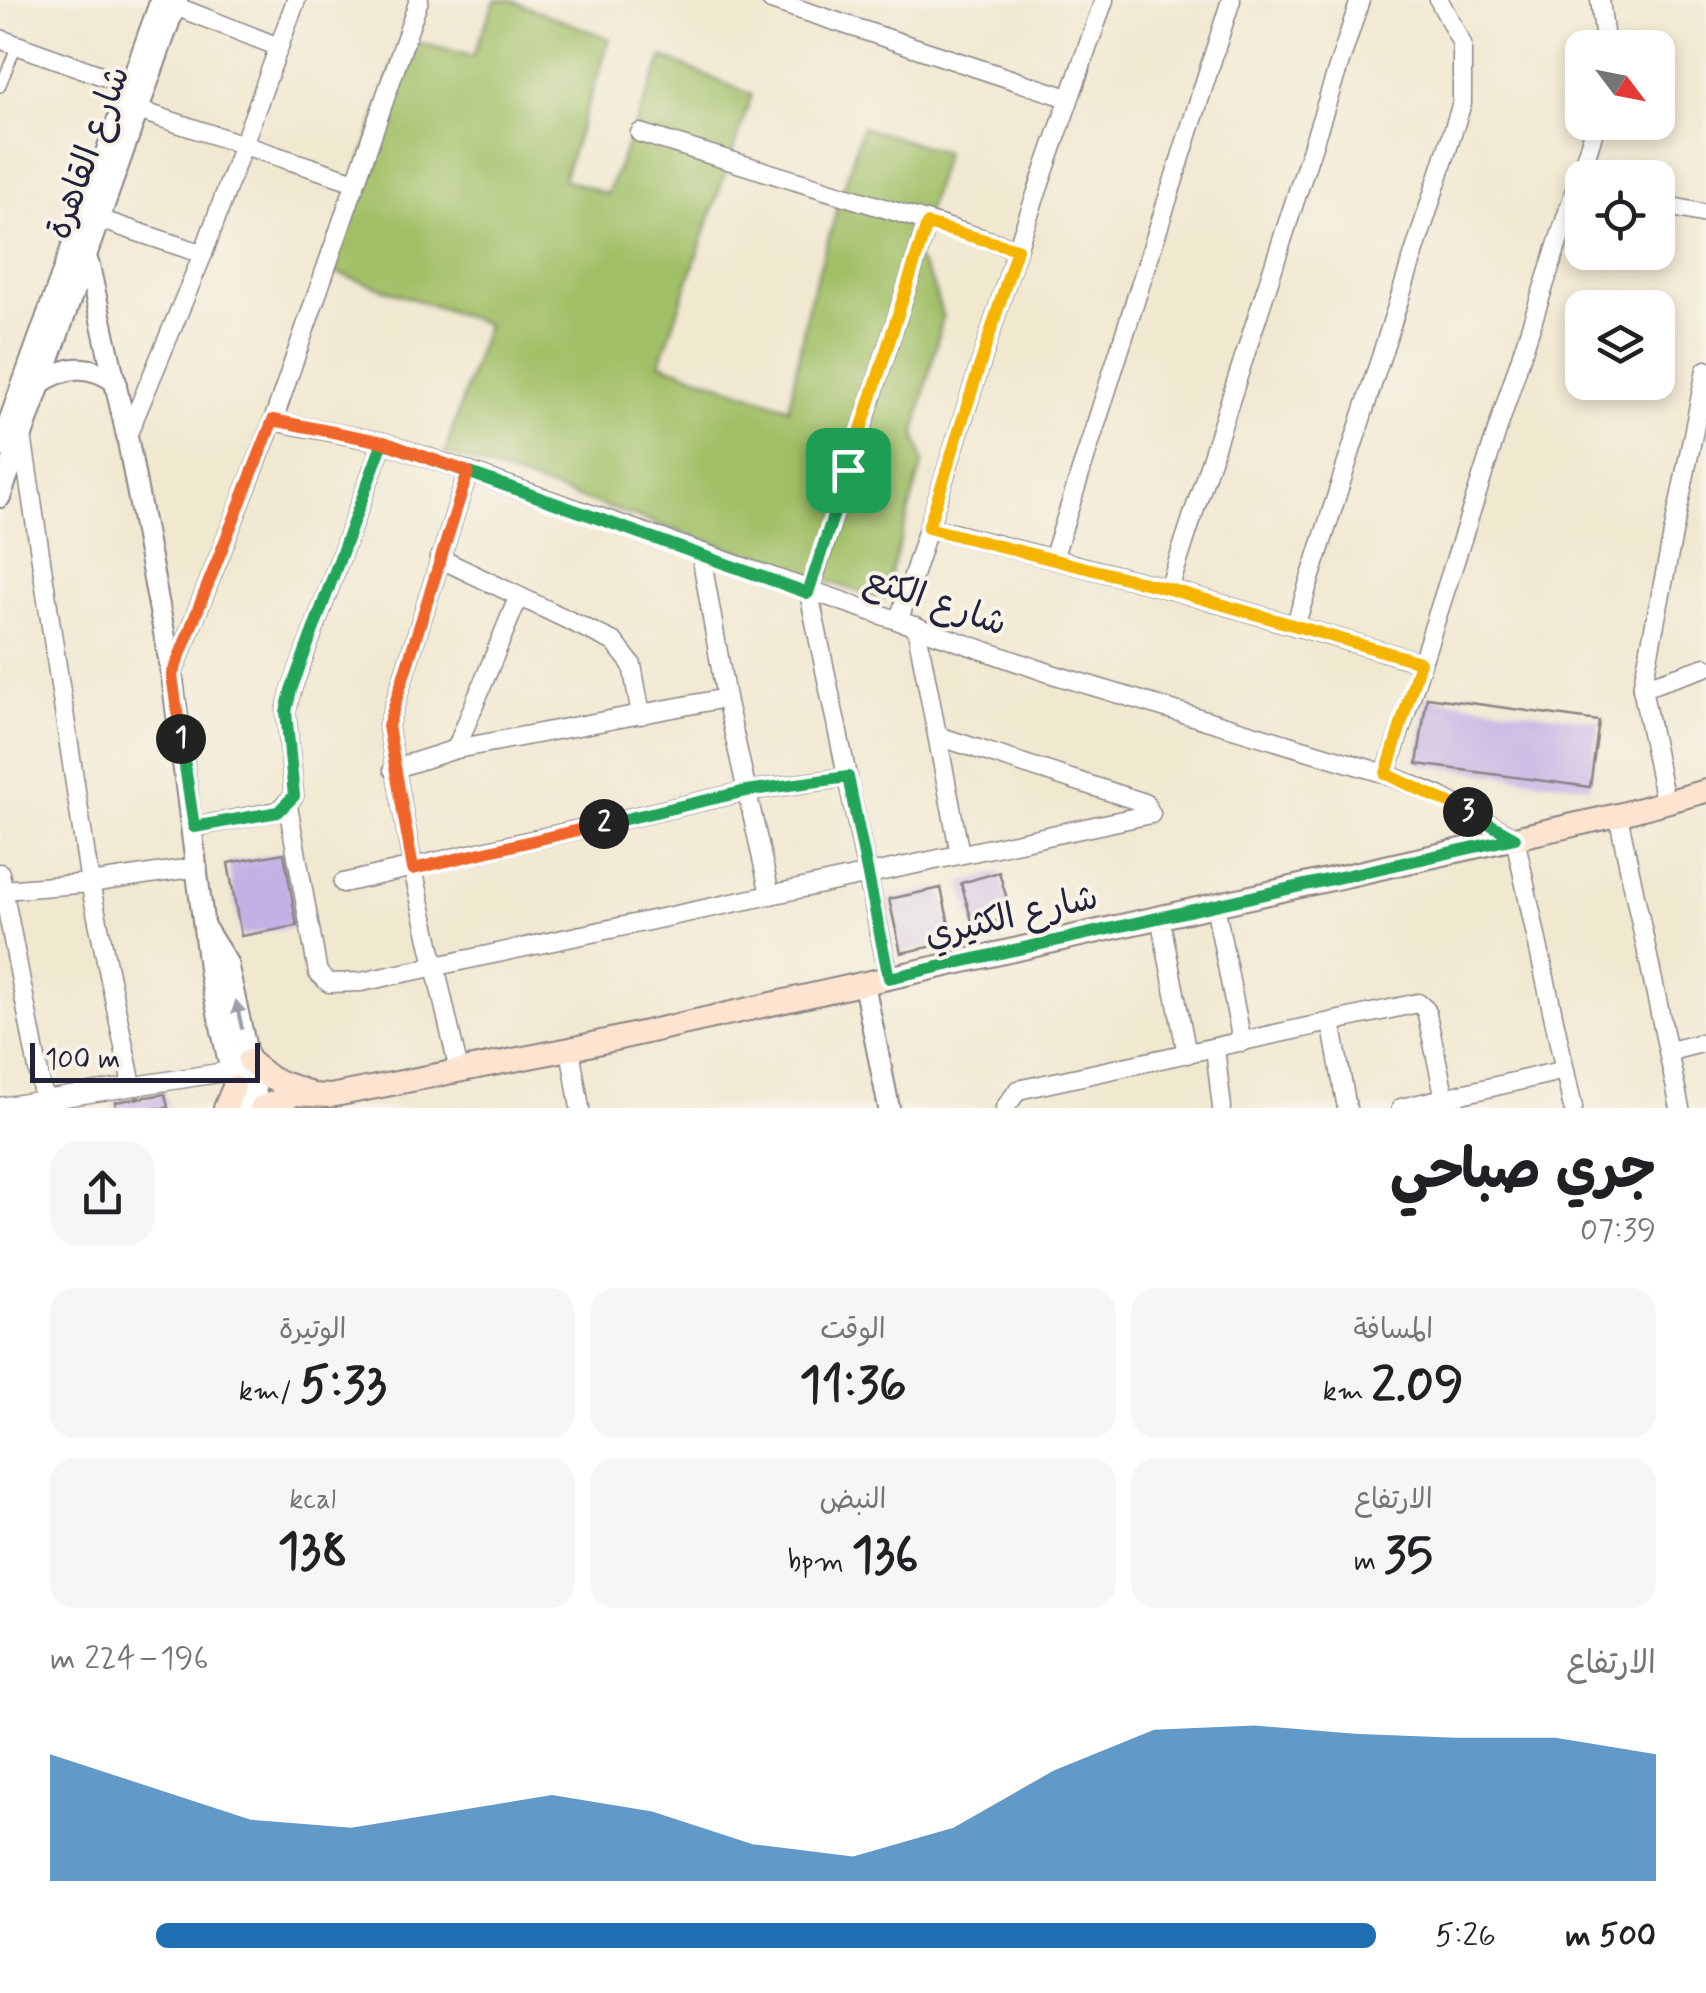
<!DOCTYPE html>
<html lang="ar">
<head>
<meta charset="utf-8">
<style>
	body { margin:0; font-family:Mynerve,"Playpen Sans Arabic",sans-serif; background:#f6f6f6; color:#202124; direction:rtl; height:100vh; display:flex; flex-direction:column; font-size:38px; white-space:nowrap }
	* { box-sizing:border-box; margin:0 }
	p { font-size:32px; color:#757577 }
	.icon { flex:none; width:55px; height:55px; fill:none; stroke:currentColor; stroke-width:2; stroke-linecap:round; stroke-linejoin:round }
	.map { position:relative; height:1108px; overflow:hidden; direction:ltr }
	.panel { display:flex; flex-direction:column; background:#fff; flex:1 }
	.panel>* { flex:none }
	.needle { width:65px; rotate:122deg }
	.tools { position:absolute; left:1565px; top:30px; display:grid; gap:20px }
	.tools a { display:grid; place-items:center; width:110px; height:110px; border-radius:20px; background:#fff; box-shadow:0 5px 15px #0003; font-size:50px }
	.scale { position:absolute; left:30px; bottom:25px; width:230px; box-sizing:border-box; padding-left:10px; border:5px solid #22223b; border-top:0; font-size:28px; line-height:35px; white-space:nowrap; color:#22223b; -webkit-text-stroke:8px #f7f3e8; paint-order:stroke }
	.pin { position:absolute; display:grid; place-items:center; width:85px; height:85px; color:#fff; margin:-42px; border-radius:20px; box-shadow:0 5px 15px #0006 }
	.km { position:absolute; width:50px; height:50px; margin:-25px; border-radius:50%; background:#222; color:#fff; font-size:28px; line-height:50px; text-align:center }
	.round { display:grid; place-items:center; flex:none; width:105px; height:105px; border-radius:30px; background:#f6f6f6 }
	.headline { display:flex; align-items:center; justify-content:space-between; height:170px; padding:0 50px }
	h1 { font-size:55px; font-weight:700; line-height:75px }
	.figures { display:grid; grid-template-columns:repeat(3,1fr); gap:15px; height:170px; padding:10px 50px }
	.figures div { display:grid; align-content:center; border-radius:25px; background:#f6f6f6; text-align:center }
	.figures b { font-size:50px; font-weight:700 }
	.figures small { font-size:28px; font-weight:400 }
	.figures p { font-size:28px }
	.chart { height:280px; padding:20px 50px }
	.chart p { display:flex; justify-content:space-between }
	.chart svg { width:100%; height:180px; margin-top:10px; fill:#1f6fb2; opacity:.7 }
	ul { padding:0 50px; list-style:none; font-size:32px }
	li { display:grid; grid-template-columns:160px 120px 1fr; align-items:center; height:75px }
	li i { height:25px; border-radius:12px; background:#1f6fb2 }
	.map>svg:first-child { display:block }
</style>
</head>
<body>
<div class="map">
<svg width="1706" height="1108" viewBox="0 0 1706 1108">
	<rect width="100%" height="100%" fill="#f7f3e8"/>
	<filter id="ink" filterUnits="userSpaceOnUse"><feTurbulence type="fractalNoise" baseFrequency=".01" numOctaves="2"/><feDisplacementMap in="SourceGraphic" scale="20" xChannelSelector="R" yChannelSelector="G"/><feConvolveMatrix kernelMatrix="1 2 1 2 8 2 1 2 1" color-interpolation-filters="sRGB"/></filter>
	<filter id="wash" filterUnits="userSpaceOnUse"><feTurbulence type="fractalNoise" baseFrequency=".0048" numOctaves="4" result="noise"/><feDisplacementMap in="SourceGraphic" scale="40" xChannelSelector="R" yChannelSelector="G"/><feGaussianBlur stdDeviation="2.25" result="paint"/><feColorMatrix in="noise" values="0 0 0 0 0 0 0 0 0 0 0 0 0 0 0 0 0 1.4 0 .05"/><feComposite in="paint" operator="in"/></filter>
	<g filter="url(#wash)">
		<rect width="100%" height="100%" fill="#f1e8d0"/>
		<polygon fill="#a1bf66" stroke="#627050" stroke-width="2.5" points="495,0 510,0 610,39 563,179 607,194 663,57 752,95 660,363 789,408 808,306 862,127 945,152 914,254 932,283 943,316 915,433 923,462 883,600 445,453 487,324 325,269 403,39 473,56"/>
		<g id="blocks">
			<g fill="#c3b0e5">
				<polygon points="1427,697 1599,721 1590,787 1417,764"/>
				<polygon points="284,853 297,926 241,936 228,863"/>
				<polygon points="999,872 1012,916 974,928 961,883"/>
				<polygon points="941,888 953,942 901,953 889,899"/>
				<polygon points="165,1094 168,1108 116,1108 115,1102"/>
			</g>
		</g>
	</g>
	<g filter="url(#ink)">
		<use href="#blocks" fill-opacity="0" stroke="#8a8586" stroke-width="2.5"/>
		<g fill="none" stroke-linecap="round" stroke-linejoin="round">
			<g stroke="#8a8586" stroke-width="12">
				<polyline id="service" points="0,87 17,45"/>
			</g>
			<g stroke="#8a8586" stroke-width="21">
				<g id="minor">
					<polyline points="771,0 1068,98"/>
					<polyline points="1600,0 1606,48"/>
					<polyline points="175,6 279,47"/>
					<polyline points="0,39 142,90"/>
					<polyline points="135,109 355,182"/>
					<polyline points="640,133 1017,249"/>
					<polyline points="1658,204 1706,214"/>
					<polyline points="90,216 203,254"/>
					<polyline points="273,421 383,442 1052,674 1386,774 1439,796 1515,838 1573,1108"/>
					<polyline points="22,435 90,883 132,1085"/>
					<polyline points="127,436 203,254 296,0"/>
					<polyline points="929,527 1169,589 1419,662"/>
					<polyline points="701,555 726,698 770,894"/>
					<polyline points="439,558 614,642 632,665 641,715"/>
					<polyline points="1053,559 1231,0"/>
					<polyline points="1169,589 1360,0"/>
					<polyline points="899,620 1017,249 1104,0"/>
					<polyline points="916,626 960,854"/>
					<polyline points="1295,626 1462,103 1462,44 1439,0"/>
					<polyline points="172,675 273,421 419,0"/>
					<polyline points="1642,688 1706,667"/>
					<polyline points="456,749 518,598"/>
					<polyline points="393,769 456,749 726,698"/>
					<polyline points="1386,774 1597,122"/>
					<polyline points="1665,801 1642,688 1706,370"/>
					<polyline points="288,806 318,973 329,983 361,982 1151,814 1145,803 938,736"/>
					<polyline points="1618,815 1680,1108"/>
					<polyline points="194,827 278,811 294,796 286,711 291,691 383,442"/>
					<polyline points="0,873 44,1100"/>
					<polyline points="343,883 747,791 848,777"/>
					<polyline points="3,890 90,883 198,867"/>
					<polyline points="1215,905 1242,1042"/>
					<polyline points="1160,917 1187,1054"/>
					<polyline points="889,978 809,593 927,224"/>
					<polyline points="1331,1022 1347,1108"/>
					<polyline points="1215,1048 1222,1108"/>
					<polyline points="570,1049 580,1108"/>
					<polyline points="1670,1051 1706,1042"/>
					<polyline points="459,1071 413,869 388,726 468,472"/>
					<polyline points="0,1107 231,1071"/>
					<polyline points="1005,1108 1018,1090 1418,1003 1426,1010 1447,1108"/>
					<polyline points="1401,1108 1565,1070"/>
				</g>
			</g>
			<g stroke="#8a8586" stroke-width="24">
				<g id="tertiary">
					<polyline points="77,229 89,266 127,436 172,675 210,976 239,1108"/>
					<path d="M38,384C67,366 87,362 116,382"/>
					<polyline points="0,447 161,0"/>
					<polyline points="0,497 177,0"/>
					<polyline points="205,928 227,963 259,1108"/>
					<polyline points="864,984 889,1108"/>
				</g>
			</g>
			<g stroke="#8a8586" stroke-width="26">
				<g id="secondary">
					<polyline points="249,1061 272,1079 305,1091"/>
					<polyline points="225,1108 234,1087"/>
					<polyline points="261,1108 295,1094 330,1096 570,1049 1618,815 1706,791"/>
				</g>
			</g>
			<use href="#service" stroke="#fff" stroke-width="9"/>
			<use href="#minor" stroke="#fff" stroke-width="18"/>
			<use href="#tertiary" stroke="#fff" stroke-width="20"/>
			<use href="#secondary" stroke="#fde4d0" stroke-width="22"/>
		</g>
		<defs><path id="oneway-solid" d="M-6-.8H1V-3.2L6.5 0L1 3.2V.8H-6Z" transform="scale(2.5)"/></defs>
		<use fill="#9c9ca7" href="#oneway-solid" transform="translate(239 1015) rotate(-102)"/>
	</g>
	<g fill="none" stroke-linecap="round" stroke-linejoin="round" filter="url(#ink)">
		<g stroke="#fff" stroke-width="20">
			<polyline id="split-1" points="181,739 194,827 278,812 294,796 286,712 291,690 383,442 808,593 848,470"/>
		</g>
		<g stroke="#fff" stroke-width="20">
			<polyline id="split-2" points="181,739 172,675 273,420 383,442 468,472 388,726 413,869 604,824"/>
		</g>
		<g stroke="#fff" stroke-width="20">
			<polyline id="split-3" points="604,824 746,791 848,777 889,978 1515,838 1468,812"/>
		</g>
		<g stroke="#fff" stroke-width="20">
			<polyline id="split-4" points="848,470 927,224 1017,249 928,528 1169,589 1420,662 1386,774 1468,812"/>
		</g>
		<use href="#split-1" stroke="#22a559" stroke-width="12"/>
		<use href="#split-2" stroke="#f0652b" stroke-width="12"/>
		<use href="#split-3" stroke="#22a559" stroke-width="12"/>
		<use href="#split-4" stroke="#f5b400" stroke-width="12"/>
	</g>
	<g text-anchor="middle" stroke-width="8" stroke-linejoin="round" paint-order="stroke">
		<g font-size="35" fill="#22223b" stroke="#f7f3e8">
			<text transform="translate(87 152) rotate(-70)" y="12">شارع القاهرة</text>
			<text transform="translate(936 600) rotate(19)" y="12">شارع الكثع</text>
			<text transform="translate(1011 915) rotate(-13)" y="12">شارع الكثيري</text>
		</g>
	</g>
</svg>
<div class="tools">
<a><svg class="needle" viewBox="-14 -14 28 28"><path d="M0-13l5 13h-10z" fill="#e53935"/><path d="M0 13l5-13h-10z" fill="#757577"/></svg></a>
<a><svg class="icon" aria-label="locate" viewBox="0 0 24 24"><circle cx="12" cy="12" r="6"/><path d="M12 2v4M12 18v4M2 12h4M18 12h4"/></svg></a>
<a><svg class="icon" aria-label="layers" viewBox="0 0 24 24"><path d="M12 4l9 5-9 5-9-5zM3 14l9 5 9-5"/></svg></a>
</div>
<div class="scale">100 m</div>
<div class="pin" style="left:848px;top:470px;background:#1e9e55"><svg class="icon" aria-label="arrive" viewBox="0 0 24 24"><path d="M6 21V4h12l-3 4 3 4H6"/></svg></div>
<b class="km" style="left:181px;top:739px">1</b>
<b class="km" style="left:604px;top:824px">2</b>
<b class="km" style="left:1468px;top:812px">3</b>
</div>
<section class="panel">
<div class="headline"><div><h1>جري صباحي</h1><p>07:39</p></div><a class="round"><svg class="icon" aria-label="share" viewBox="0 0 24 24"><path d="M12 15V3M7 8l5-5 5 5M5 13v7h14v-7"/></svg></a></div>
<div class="figures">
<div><p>المسافة</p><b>2.09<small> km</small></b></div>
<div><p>الوقت</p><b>11:36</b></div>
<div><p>الوتيرة</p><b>5:33<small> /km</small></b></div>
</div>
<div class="figures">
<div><p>الارتفاع</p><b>35<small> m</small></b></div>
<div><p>النبض</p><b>136<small> bpm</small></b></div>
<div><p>kcal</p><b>138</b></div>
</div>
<div class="chart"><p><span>الارتفاع</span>196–224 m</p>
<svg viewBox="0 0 160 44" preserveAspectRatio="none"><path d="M0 44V13L10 21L20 29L30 31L40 27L50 23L60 27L70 35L80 38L90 31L100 17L110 7L120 6L130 8L140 9L150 9L160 13V44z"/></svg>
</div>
<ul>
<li><b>500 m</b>5:26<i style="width:92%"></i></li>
</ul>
</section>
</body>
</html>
